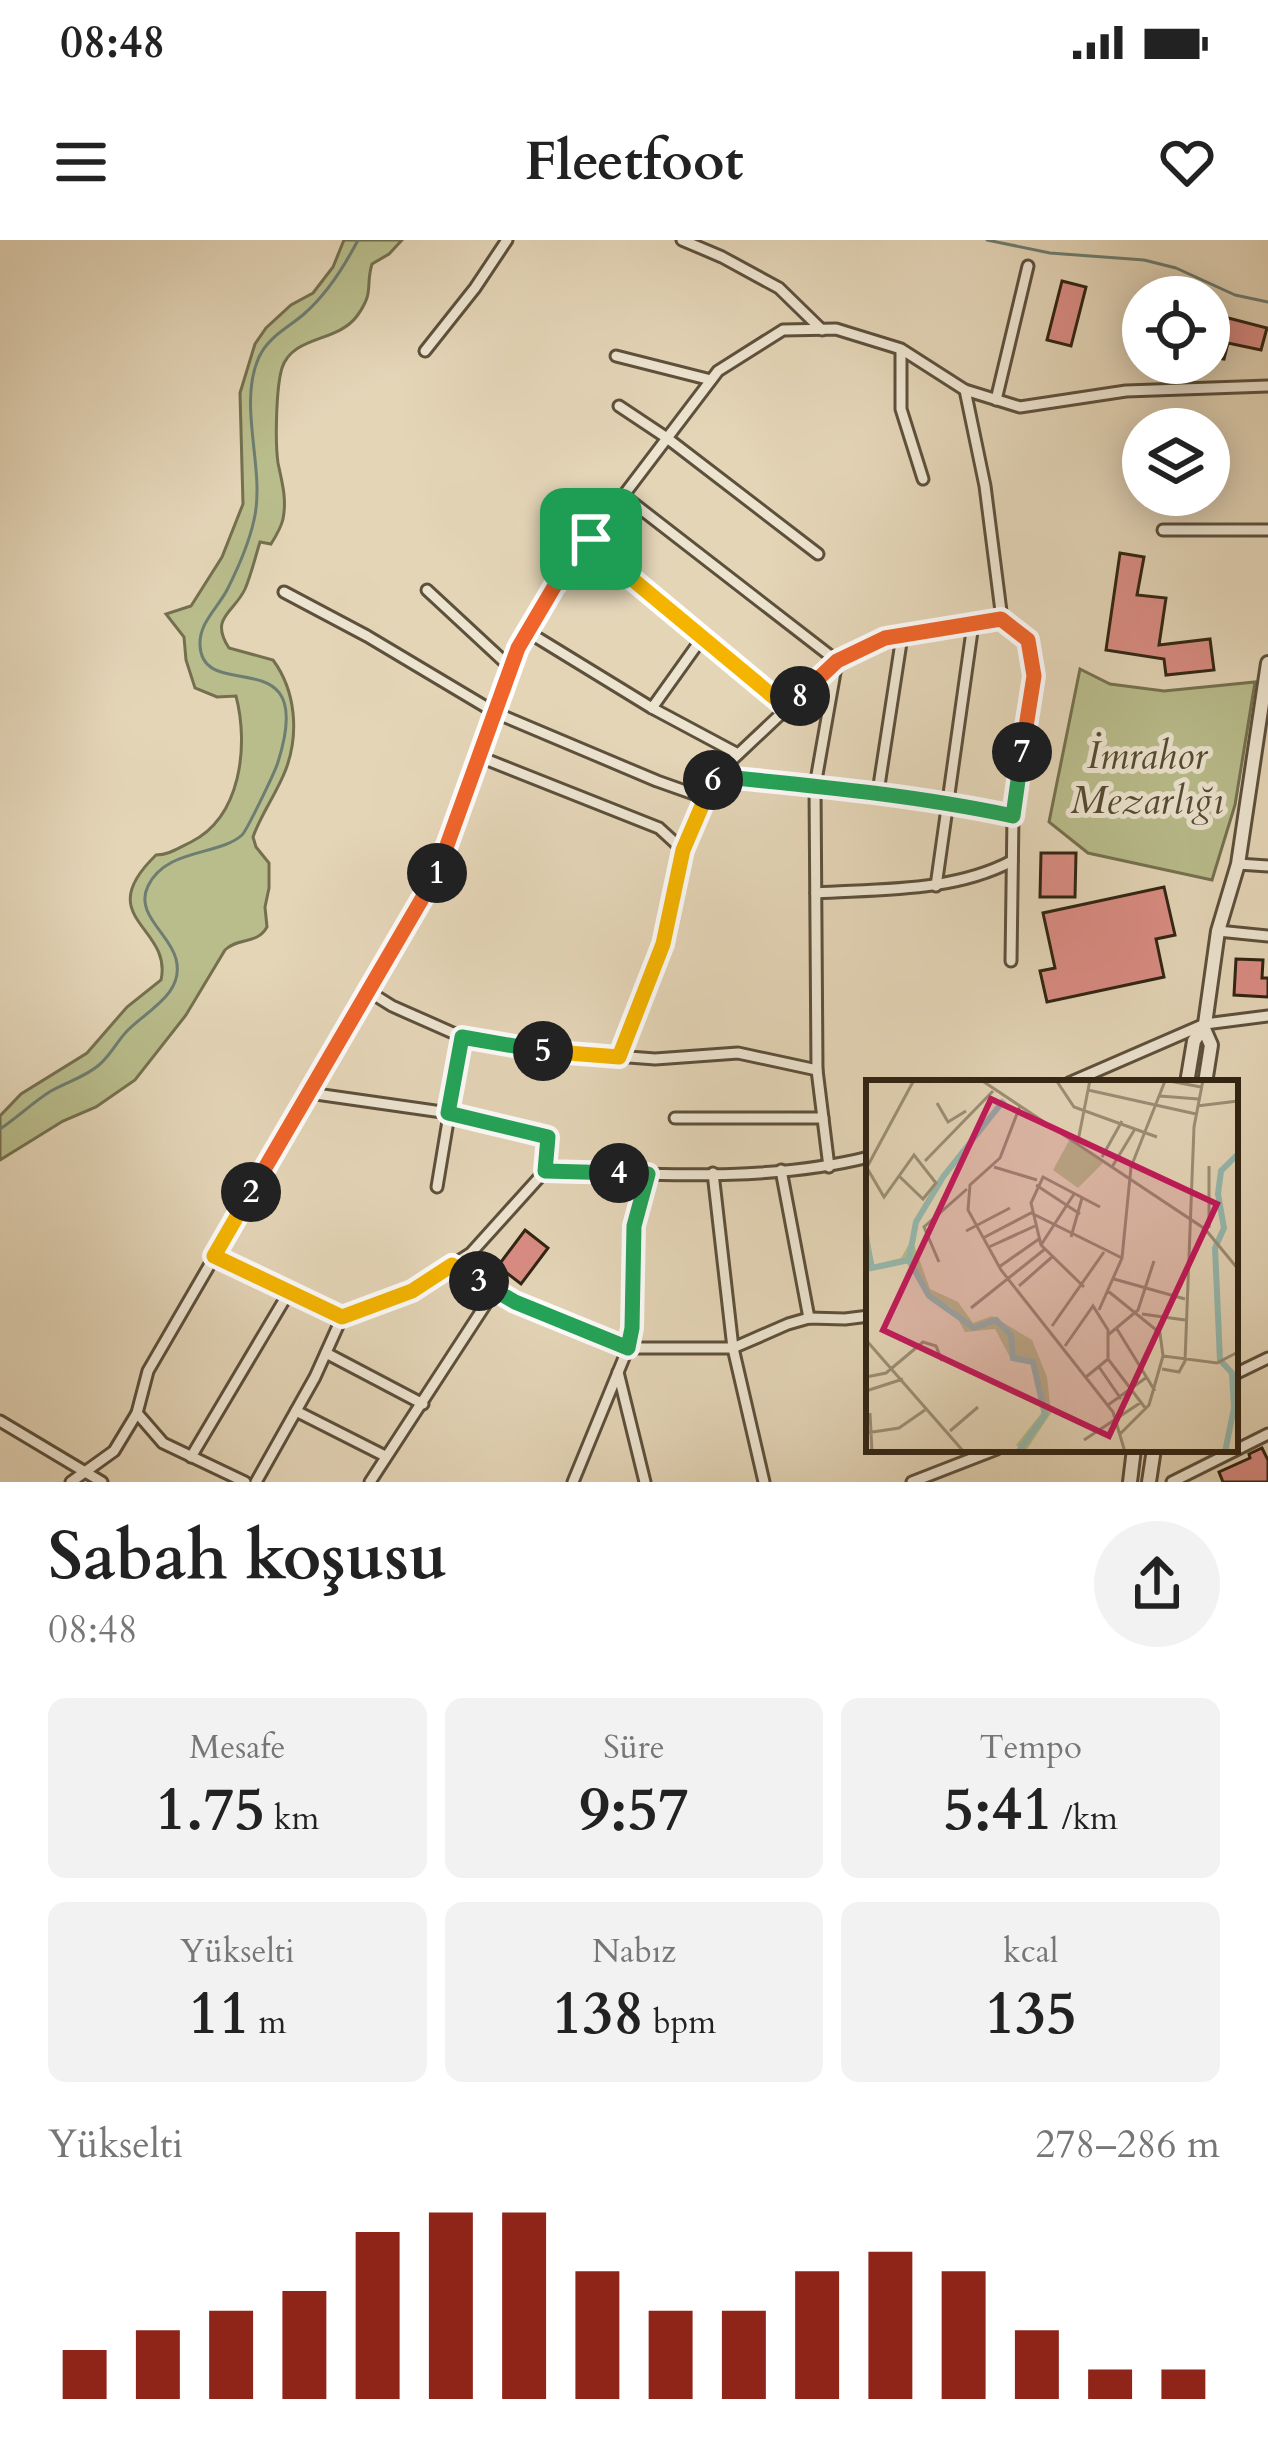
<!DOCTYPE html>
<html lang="tr">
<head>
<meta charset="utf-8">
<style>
	body { margin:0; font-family:Cardo,serif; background:#f2f2f2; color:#222; height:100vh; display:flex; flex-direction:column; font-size:45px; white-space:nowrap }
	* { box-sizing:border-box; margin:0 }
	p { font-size:39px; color:#767676 }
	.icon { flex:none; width:66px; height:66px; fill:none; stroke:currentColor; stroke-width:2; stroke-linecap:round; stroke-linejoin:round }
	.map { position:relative; height:1242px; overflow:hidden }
	.details { display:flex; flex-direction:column; background:#fff; flex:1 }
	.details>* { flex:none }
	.controls { position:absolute; left:1122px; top:36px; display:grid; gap:24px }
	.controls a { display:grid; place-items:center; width:108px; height:108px; border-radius:50%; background:#fff; box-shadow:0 6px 30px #0003; font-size:60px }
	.pin { position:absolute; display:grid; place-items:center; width:102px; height:102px; color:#fff; margin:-51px; border-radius:24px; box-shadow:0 6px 18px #0006 }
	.km { position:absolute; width:60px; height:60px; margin:-30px; border-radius:50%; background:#222; color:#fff; font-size:33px; line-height:60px; text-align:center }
	.round { display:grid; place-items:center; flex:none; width:126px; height:126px; border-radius:63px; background:#f2f2f2 }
	.overview { display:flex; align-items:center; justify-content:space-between; height:204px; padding:0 48px }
	h1 { font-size:66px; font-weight:700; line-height:90px }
	.metrics { display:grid; grid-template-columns:repeat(3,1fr); gap:18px; height:204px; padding:12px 48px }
	.metrics div { display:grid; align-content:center; border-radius:18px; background:#f2f2f2; text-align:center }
	.metrics b { font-size:60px; font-weight:700 }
	.metrics small { font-size:33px; font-weight:400 }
	.metrics p { font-size:33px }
	.chart { height:336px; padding:24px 48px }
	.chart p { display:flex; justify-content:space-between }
	.chart svg { width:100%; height:216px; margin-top:12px; stroke:#8f2418; stroke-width:6 }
	.status { display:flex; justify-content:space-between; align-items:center; height:84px; padding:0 60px; background:#fff; direction:ltr }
	.status svg { height:33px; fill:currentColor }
	header { display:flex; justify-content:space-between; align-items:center; height:156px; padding:0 48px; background:#fff; font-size:54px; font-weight:700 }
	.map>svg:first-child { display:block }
</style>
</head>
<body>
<div class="status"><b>08:48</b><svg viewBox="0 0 49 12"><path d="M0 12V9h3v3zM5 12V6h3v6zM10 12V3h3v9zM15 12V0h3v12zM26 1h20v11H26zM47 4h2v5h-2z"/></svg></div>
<header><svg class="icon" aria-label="menu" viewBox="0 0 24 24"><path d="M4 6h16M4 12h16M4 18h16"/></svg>Fleetfoot<svg class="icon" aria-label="heart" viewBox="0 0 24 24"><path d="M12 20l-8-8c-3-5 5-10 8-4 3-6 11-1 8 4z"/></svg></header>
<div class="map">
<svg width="1268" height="1242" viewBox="0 0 1268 1242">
	<rect width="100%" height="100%" fill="#e4d5b7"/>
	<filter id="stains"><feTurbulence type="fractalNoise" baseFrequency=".00167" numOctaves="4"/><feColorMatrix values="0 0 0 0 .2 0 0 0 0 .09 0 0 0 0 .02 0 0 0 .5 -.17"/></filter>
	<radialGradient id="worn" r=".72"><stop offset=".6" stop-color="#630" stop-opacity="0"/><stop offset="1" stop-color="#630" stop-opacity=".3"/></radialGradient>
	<g fill="#b9bc8b" stroke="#74704f" stroke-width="3">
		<path d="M344,0H402L389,14L372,24C365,47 375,51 357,76C337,103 293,95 282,128C276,148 275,202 278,223C282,242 287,259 283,279C281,288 276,296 271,304L260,302C255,318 251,335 245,349C234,373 209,377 229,408L273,420C296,451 299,494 286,529C277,553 261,574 253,597L256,607L269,623V648L265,667L267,687C257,705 238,697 225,710L186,775L135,840L96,867L63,881L0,920V876L21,854L87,813L127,767L161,740C173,686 90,679 156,615C169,615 178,608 191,602C241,577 249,506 236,456L217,457L195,448L186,420L184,397L166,374L191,366L222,317L243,264L240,153L255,104L266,88L291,65L313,53L333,27Z"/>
		<polygon points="1080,429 1110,444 1164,451 1255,442 1235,565 1212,640 1088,613 1049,582"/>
	</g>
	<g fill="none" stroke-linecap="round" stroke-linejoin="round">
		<g stroke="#6d7d71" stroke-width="3">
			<polyline points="987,0 1050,13 1144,20 1176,28 1235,55 1268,62"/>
			<path d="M0,889C18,877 33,862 51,851C67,842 85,837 99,825C111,815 117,801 128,790C148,770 185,753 176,719C170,694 134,674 148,646C166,608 219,616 242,595C247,590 275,532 278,522C318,396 202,466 200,405C199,382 219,367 228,348C238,328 249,303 254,280C266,229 237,166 259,117C269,96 288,88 304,74C327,54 344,27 358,0"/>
		</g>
	</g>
	<g fill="#da8c83" stroke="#302413" stroke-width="3">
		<polygon points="1062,41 1086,47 1071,106 1047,100"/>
		<polygon points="1209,73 1267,88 1261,110 1228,103 1224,119 1209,117"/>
		<polygon points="1120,313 1144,317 1137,355 1166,358 1159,405 1210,399 1214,430 1166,435 1164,419 1106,410"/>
		<polygon points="1041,613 1076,613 1075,657 1040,657"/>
		<polygon points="1164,647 1175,695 1156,699 1164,737 1047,762 1040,731 1055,728 1043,673"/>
		<polygon points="1236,719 1263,720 1262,738 1268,738 1268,757 1234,755"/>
		<polygon points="525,990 548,1008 521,1044 498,1026"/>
		<polygon points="1262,1208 1268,1220 1268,1242 1223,1242 1219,1232 1250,1218 1249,1214"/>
	</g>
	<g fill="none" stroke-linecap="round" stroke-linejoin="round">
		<g stroke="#5d503c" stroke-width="15">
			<g id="minor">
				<polyline points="682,0 722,17 779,48 822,90"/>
				<polyline points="901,110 901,169 923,239"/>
				<polyline points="425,111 475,48 507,0"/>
				<polyline points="616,116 711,140"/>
				<polyline points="965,150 985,246 1002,379"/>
				<polyline points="996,160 1028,26"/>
				<polyline points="619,166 667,198 818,314"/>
				<polyline points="624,256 837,421 815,546 817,830 829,927"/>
				<polyline points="1163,290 1268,290"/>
				<polyline points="591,299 620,329 787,468"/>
				<polyline points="427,350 511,428"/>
				<polyline points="284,352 367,396 496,473 657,541 705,558"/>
				<polyline points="528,392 652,468 738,514"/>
				<polyline points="652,468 702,398"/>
				<polyline points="480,517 659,588 683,610"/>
				<path d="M715,536C815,546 914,555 1013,576"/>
				<polyline points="878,552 902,396"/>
				<polyline points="1238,624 1268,626"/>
				<polyline points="936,646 973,384"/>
				<path d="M816,653C881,649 953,652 1012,621"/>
				<polyline points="1218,691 1268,696"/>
				<polyline points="368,751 392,766 462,797 537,810 655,819 738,813 817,830"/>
				<polyline points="619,817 663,703 683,610 715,536 837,421 885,398 1002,379 1028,400 1033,436 1013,576 1011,721"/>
				<polyline points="1069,843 1205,784 1268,776"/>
				<polyline points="309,853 456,874 548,897 545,931 471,1013 412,1051 342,1077"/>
				<polyline points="675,878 823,878"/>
				<polyline points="781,930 809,1078"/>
				<path d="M545,931C651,934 765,943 869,917"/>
				<polyline points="713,933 733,1108 764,1242"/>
				<polyline points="437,947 462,797"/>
				<polyline points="214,1016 342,1077 315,1137 256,1242"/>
				<polyline points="452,1025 515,1062 628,1108 733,1108 788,1084 809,1078 845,1079 869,1076"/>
				<polyline points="326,1113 423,1164"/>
				<polyline points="618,1132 645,1242"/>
				<polyline points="1235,1134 1268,1118"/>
				<polyline points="296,1171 385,1216"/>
				<polyline points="137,1173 163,1203 245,1242"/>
				<polyline points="0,1181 102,1242"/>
				<polyline points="191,1217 289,1052"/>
				<polyline points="71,1242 114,1211 137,1173 148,1131 443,623 518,408 554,347 718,131 783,90 836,89 901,109 965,150 1020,167 1126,151 1268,146"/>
				<polyline points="370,1242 495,1050"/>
				<polyline points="573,1242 628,1108 632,1088 634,986 648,934"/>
				<polyline points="912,1242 997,1209"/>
				<polyline points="1172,1242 1268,1194"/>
			</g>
		</g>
		<g stroke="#5d503c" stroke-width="18">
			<g id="tertiary">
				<polyline points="1204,789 1211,805 1205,843"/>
				<polyline points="1187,843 1194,801 1205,784 1218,691 1238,624 1268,423"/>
				<polyline points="1130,1242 1134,1209"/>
				<polyline points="1149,1242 1154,1209"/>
			</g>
		</g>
		<use href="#minor" stroke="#ede4d0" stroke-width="9"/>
		<use href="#tertiary" stroke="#ede4d0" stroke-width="12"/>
	</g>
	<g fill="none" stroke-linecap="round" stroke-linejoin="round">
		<g stroke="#fff" stroke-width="24">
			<polyline id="split-1" points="437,633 518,408 554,347 591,299"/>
		</g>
		<g stroke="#fff" stroke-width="24">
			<polyline id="split-2" points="251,952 437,633"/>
		</g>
		<g stroke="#fff" stroke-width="24">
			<polyline id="split-3" points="251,952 214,1016 342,1077 412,1051 452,1025 479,1041"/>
		</g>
		<g stroke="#fff" stroke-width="24">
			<polyline id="split-4" points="479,1041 515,1062 628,1108 632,1088 634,986 648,934 619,933"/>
		</g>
		<g stroke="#fff" stroke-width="24">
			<polyline id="split-5" points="543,811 462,797 448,873 548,897 545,931 619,933"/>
		</g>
		<g stroke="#fff" stroke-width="24">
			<polyline id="split-6" points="543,811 619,817 663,704 683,610 713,540"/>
		</g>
		<g stroke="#fff" stroke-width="24">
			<path id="split-7" d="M713,540L715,536C815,546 914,555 1013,576L1022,512"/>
		</g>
		<g stroke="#fff" stroke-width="24">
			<polyline id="split-8" points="800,456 837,421 885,398 1001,379 1028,400 1034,436 1022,512"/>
		</g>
		<g stroke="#fff" stroke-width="24">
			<polyline id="split-9" points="591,299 620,329 787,468 800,456"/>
		</g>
		<use href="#split-1" stroke="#f0652b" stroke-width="15"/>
		<use href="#split-2" stroke="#f0652b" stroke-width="15"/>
		<use href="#split-3" stroke="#f5b400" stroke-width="15"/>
		<use href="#split-4" stroke="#22a559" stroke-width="15"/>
		<use href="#split-5" stroke="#22a559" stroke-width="15"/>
		<use href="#split-6" stroke="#f5b400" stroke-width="15"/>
		<use href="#split-7" stroke="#22a559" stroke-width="15"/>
		<use href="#split-8" stroke="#f0652b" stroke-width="15"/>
		<use href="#split-9" stroke="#f5b400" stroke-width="15"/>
	</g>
	<g text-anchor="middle" stroke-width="10" stroke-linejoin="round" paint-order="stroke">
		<g font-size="39" font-style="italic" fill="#524a31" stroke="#ede4d0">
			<text x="1147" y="528">İmrahor<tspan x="1147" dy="45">Mezarlığı</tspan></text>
		</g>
	</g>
	<g transform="translate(866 840)">
		<rect width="372" height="372" fill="#e4d5b7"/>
		<path d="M204,59L237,83L212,108L187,90ZM0,131L7,185L35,178L46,159L64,209L92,222L107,243L126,236L166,260L181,297L185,333L159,372L150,365L177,331L165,284L146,281L129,249L99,252L86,228L58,212L40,182L1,191Z" fill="#b9bc8b"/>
		<path fill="none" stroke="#95b9af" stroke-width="6" d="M0,158L6,188L43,180L63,216L108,248L130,240L145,255L147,278L167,282L179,335L152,372M43,179L50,142L77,97L138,20M359,372L368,328L366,293L354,280L349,168L358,148L352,114L355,91L372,74"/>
		<path fill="none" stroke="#9c8e75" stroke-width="3" d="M115,0L339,149L372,189M190,0L208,27L291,57M298,0L335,7M222,10L330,34M294,16L332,19M71,23L82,42L100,31M154,26L134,78L104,105L102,130L135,190L247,332L259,372M331,26L372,21M212,61L224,0M236,77L256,41M59,81L127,11M343,86V148M128,87L171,100M246,87L269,49M1,88L18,117L48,75L70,103L57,119L33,96M0,89L48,0M170,105L214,134M100,151L144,128M205,157L216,118M117,158L165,133L256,178M175,165L208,114M123,167L169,146M73,182L58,147L101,109M133,187L173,159M248,199L319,219M153,206L186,177M218,207L175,165L165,123L177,97L234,127M242,211L294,253L297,276L351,283L372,272M105,228L179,169M233,230L256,178L265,87L299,1M276,234L319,240M186,246L238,172M251,249L289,311M242,255L272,230L288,181M0,260L98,372M199,266L227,226L242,250V279M233,287L255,319M296,289L313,292L319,281L328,47L337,0M0,297L20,293L57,262L70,266L76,281M220,297L242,279L280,329M0,311L37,299M242,325L281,297M4,333L6,372M84,351L112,327M0,353L33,348L59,330M254,354L283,325L297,276M218,360L274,323"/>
		<path fill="#c2185b" fill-opacity="0.15" stroke="#c2185b" stroke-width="6" d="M125,19L351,124L243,356L17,250Z"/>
		<rect width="372" height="372" fill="none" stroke="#302413" stroke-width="6"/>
	</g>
	<rect width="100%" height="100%" filter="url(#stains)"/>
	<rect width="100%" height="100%" fill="url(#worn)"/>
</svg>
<div class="controls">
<a><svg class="icon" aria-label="locate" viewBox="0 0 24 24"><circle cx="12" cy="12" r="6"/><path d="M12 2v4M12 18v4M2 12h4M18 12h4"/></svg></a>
<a><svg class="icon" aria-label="layers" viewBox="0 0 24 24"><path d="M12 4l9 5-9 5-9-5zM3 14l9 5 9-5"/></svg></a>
</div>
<div class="pin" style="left:591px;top:299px;background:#1e9e55"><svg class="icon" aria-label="arrive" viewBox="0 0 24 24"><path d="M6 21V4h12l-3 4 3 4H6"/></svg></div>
<b class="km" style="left:437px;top:633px">1</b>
<b class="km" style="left:251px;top:952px">2</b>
<b class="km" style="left:479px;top:1041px">3</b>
<b class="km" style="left:619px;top:933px">4</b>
<b class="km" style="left:543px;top:811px">5</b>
<b class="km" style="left:713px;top:540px">6</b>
<b class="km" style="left:1022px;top:512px">7</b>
<b class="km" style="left:800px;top:456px">8</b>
</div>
<section class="details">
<div class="overview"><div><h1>Sabah koşusu</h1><p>08:48</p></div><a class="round"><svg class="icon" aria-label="share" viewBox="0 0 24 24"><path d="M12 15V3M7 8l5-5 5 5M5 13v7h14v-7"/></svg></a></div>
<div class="metrics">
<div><p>Mesafe</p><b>1.75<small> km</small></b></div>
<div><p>Süre</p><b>9:57</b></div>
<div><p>Tempo</p><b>5:41<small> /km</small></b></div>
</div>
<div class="metrics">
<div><p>Yükselti</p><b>11<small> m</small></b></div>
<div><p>Nabız</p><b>138<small> bpm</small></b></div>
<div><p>kcal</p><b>135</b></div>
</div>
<div class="chart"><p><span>Yükselti</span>278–286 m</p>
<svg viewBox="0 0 160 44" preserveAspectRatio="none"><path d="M5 44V34M15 44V30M25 44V26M35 44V22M45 44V10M55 44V6M65 44V6M75 44V18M85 44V26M95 44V26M105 44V18M115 44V14M125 44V18M135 44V30M145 44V38M155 44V38"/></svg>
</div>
</section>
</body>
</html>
